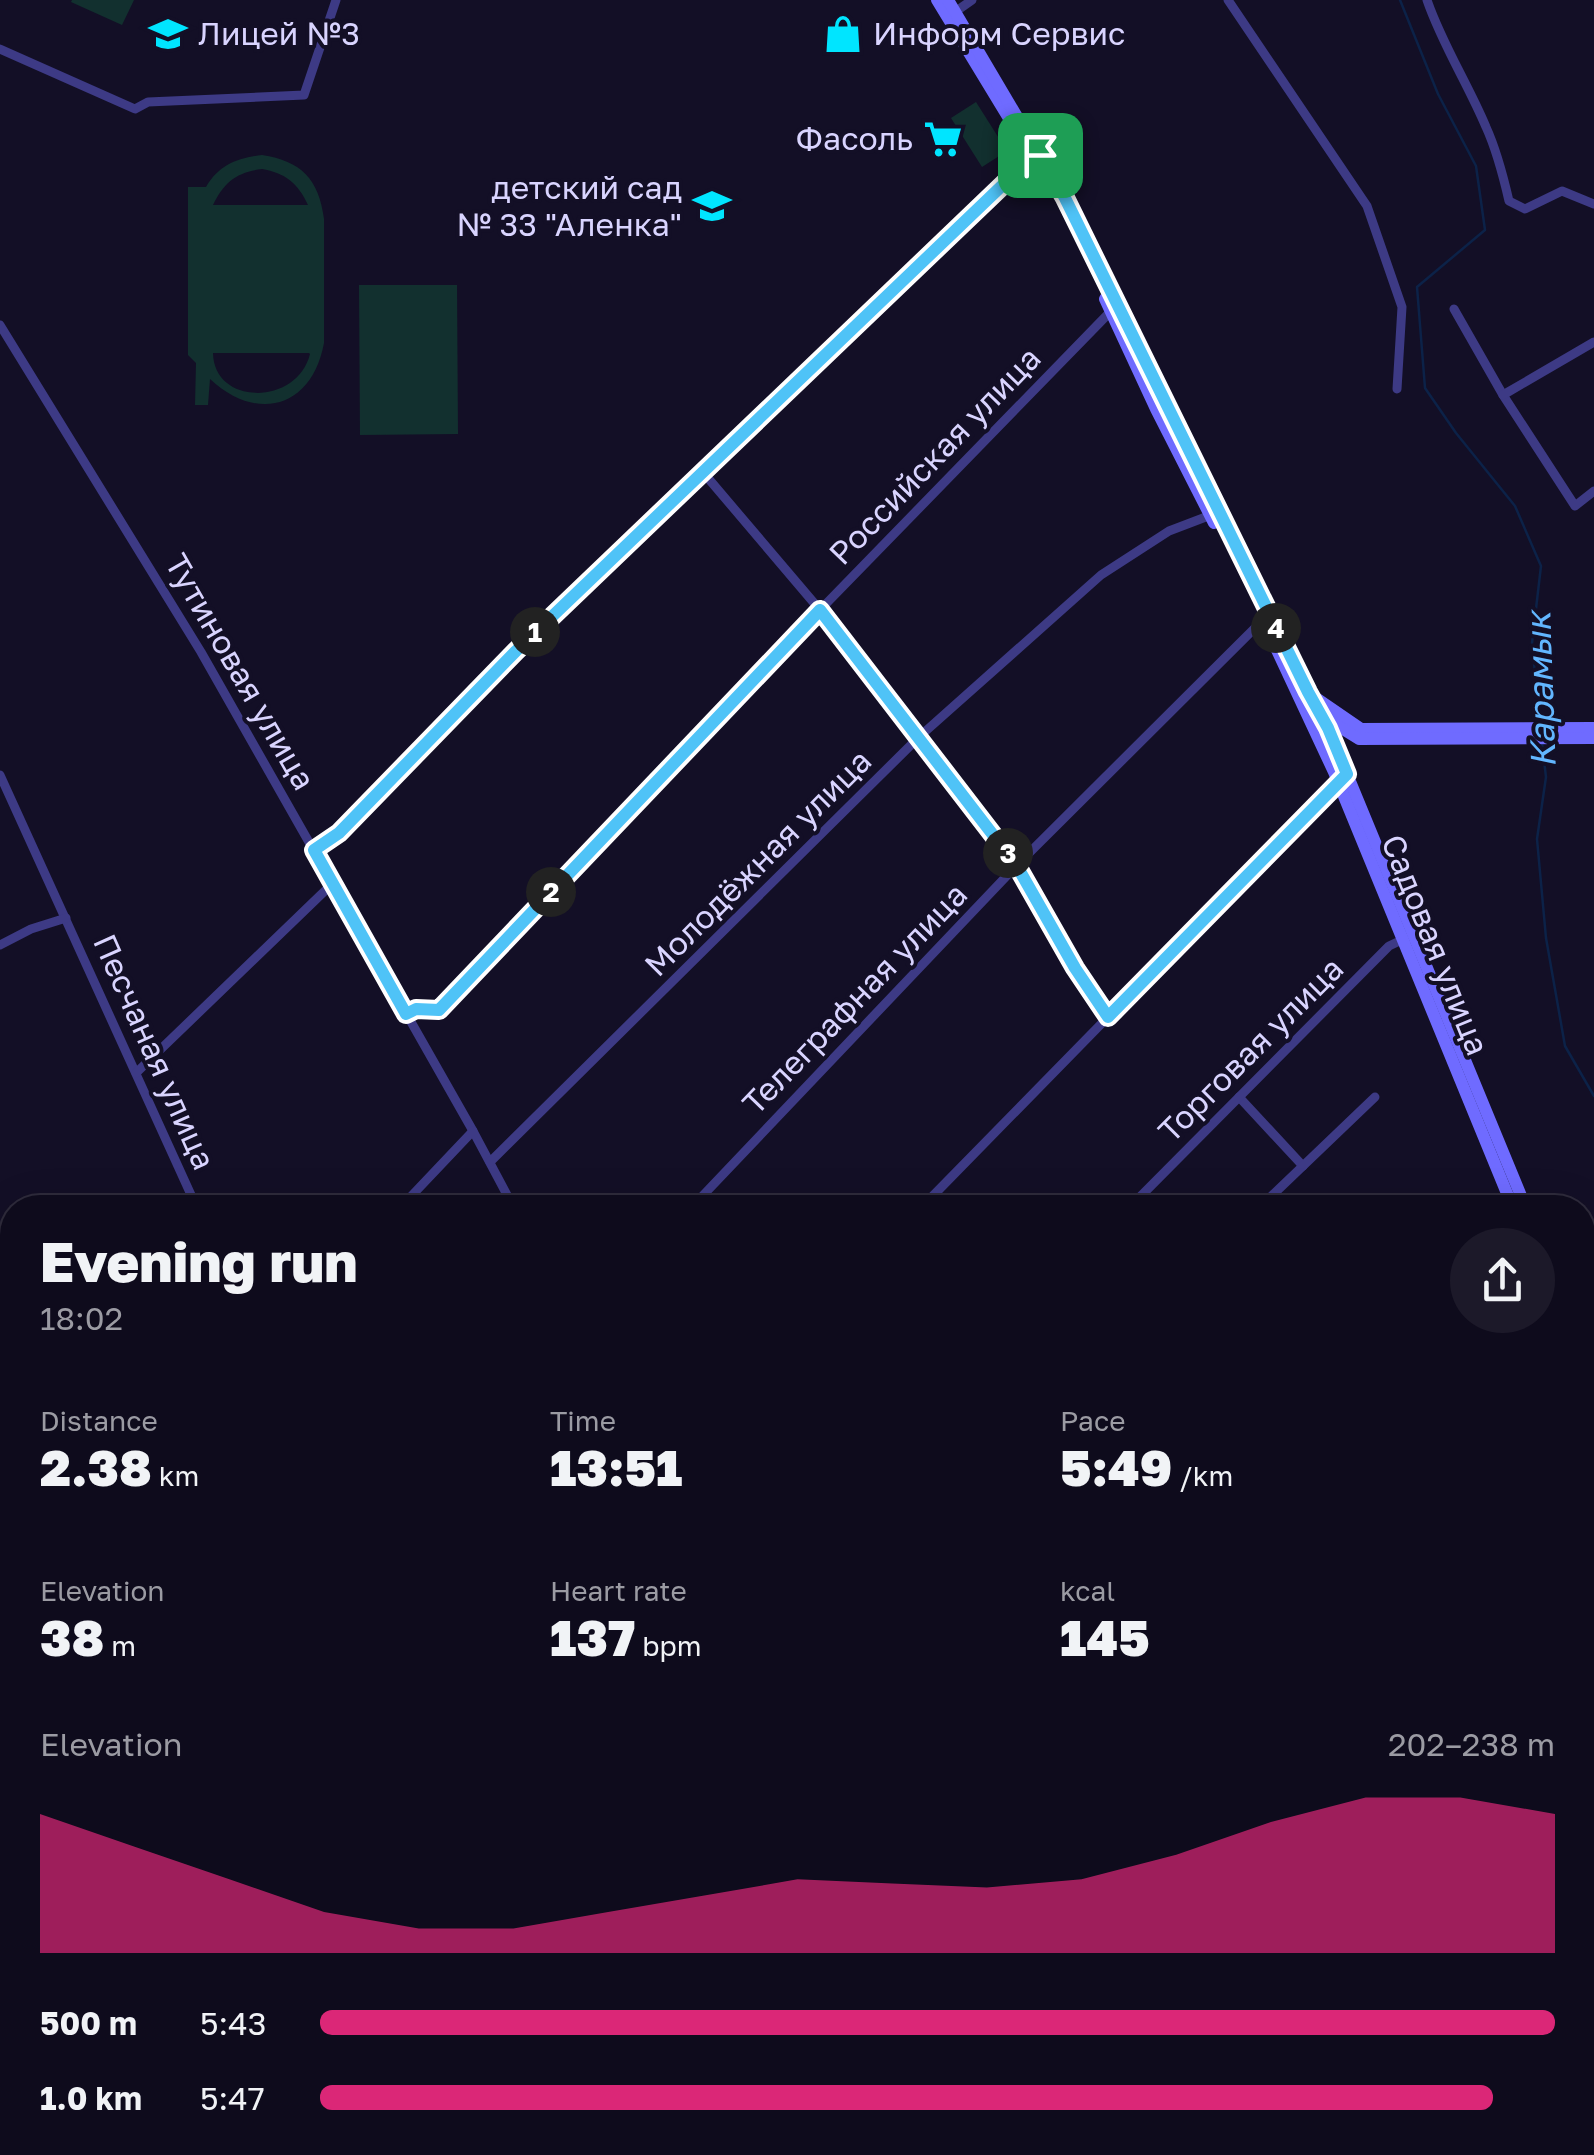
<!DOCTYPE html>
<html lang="en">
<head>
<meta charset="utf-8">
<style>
	body { margin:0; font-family:"Golos Text",sans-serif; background:#1c1929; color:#f1f3f6; height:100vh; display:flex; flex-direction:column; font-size:38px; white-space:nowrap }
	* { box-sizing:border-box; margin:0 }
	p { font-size:32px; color:#9b9ba3 }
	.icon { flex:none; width:55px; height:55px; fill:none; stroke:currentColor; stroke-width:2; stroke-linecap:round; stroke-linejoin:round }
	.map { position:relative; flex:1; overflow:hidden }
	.details { position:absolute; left:0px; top:1195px; width:1595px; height:960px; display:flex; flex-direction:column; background:#0e0b1c; border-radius:40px 40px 0 0; box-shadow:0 10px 40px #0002,0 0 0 2px #2e2b3b }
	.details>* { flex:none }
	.pin { position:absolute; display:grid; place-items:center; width:85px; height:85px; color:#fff; margin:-42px; border-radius:20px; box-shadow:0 5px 15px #0006 }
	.km { position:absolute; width:50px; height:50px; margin:-25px; border-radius:50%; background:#222; color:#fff; font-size:28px; line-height:50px; text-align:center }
	.round { display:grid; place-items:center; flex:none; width:105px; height:105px; border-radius:52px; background:#1c1929 }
	.summary { display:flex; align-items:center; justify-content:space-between; height:170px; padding:0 40px }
	h1 { font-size:55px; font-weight:800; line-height:75px }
	.stats { display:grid; grid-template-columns:repeat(3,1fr); gap:15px; height:170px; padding:10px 40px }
	.stats div { display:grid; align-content:center }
	.stats b { font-size:50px; font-weight:800 }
	.stats small { font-size:28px; font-weight:400 }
	.stats p { font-size:28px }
	.chart { height:280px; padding:20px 40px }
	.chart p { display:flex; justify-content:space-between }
	.chart svg { width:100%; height:180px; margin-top:10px; fill:#db2777; opacity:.7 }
	ul { padding:0 40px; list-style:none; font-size:32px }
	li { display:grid; grid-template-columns:160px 120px 1fr; align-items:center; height:75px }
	li i { height:25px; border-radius:12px; background:#db2777 }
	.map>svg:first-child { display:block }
</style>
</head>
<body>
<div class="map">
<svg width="1594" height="2155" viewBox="0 0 1594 2155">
	<rect width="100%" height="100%" fill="#130f26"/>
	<g fill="#12302f" fill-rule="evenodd">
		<polygon points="72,0 134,0 122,25 71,2"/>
		<polygon points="976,102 1007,151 982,167 951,118"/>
		<path d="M262,155C301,161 319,179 324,219V343C312,408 257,423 210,379L208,405H195L196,363L188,355V187H206C219,165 237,158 262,155ZM262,169C285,173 298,183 308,205H213C224,182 237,172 262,169ZM213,353H309L310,354C297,406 214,406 213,353Z"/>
		<polygon points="359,285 457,285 458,434 360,435"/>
	</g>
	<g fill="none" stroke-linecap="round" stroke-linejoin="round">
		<g stroke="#0c2248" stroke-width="2.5">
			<polyline points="1400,0 1438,94 1476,166 1485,230 1417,287 1425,388 1456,433 1515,506 1541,566 1532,643 1540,725"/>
			<polyline points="1542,743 1546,777 1537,839 1546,938 1565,1046 1594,1096"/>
		</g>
		<g stroke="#3d3a85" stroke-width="9">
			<polyline points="1228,0 1367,206 1402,307 1397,389"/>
			<path d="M1427,0C1442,44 1468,84 1486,127C1497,151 1503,175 1509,201L1525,209L1562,191L1594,204"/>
			<polyline points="955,12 972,0"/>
			<polyline points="0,49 135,109 148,102 304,95 336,0"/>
			<polyline points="1454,309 1503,395 1575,506 1594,491"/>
			<polyline points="0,325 201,652 473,1131 514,1208"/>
			<polyline points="1503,395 1594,342"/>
			<polyline points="702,471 820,610 1017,865 1075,968 1108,1017"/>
			<polyline points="0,775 197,1208"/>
			<polyline points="0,945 31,929 66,918"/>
			<polyline points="406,1015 416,1009 439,1009 820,610 1112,310"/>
			<polyline points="136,1073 332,884"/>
			<polyline points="1239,1097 1303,1166"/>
			<polyline points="490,1162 919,737 1101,575 1169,531 1211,515"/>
			<polyline points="400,1208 473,1131"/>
			<polyline points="691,1208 1017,865 1269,614"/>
			<polyline points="921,1208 1339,781"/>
			<polyline points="1129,1208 1389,946 1406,938"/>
			<polyline points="1259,1208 1375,1097"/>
			<polyline points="0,1517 12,1513"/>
			<polyline points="0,1535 12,1565"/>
			<polyline points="1582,1630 1594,1617"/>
			<polyline points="1582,1842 1594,1829"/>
			<polyline points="1582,2122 1594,2108"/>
			<polyline points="672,2142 689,2155"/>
			<polyline points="800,2142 811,2155"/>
			<polyline points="1118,2142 1126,2155"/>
			<polyline points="832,2155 841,2142"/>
			<polyline points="1310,2155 1320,2142"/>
			<polyline points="1554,2155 1565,2142"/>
		</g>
		<g stroke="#6f6bff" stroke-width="12">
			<polyline points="937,0 1019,135"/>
			<polyline points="948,0 1065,198 1308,692 1328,728 1526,1208"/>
			<polyline points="1105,299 1156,409 1214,523"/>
			<polyline points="1270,635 1334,772 1513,1208"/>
			<polyline points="1310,694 1361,729 1594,728"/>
			<polyline points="1322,716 1359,739 1594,738"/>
			<polyline points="315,850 339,833 515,651 1032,157 1040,155"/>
			<polyline points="1582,1345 1594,1372"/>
			<polyline points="1582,1374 1594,1401"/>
		</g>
	</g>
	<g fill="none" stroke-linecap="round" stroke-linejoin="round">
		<g stroke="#fff" stroke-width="20">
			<polygon id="route" points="1040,155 1065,198 1308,692 1328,728 1347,774 1108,1017 1075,968 1017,866 820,610 439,1010 416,1009 406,1014 314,850 339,833 516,651 1032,157"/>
		</g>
		<use href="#route" stroke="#4fc3f7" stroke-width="12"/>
	</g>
	<defs>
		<g id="school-bare" transform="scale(3)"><path d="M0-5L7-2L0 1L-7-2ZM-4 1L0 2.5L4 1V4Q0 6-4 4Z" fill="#00e5ff" stroke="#130f26" stroke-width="2.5" paint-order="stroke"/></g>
		<g id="shop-bare" transform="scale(3)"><path d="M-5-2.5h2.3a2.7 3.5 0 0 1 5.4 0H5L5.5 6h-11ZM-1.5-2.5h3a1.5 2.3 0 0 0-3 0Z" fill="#00e5ff" stroke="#130f26" stroke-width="2.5" paint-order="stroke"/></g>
		<g id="supermarket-bare" transform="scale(3)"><path d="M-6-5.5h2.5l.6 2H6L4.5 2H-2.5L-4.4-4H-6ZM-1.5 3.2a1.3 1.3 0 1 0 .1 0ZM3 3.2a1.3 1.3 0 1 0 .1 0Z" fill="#00e5ff" stroke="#130f26" stroke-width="2.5" paint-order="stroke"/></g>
	</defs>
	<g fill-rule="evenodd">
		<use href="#school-bare" x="168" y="34"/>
		<use href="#shop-bare" x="843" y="34"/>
		<use href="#supermarket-bare" x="943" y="139"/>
		<use href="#school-bare" x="712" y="206"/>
	</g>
	<g text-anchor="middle" stroke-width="8" stroke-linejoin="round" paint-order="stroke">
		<g font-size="32" fill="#d9d4ff" stroke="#130f26" text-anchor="start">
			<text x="198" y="45">Лицей №3</text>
			<text x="873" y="45">Информ Сервис</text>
			<text x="913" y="150" text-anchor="end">Фасоль</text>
			<text x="682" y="199" text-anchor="end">детский сад<tspan x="682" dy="37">№ 33 "Аленка"</tspan></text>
		</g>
		<g font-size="32" fill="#d9d4ff" stroke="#130f26">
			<text transform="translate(935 456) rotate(-46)" y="11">Российская улица</text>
			<text transform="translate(240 672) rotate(60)" y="11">Тутиновая улица</text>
			<text transform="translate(758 863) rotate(-45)" y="11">Молодёжная улица</text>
			<text transform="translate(1435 945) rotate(68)" y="11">Садовая улица</text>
			<text transform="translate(855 999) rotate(-46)" y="11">Телеграфная улица</text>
			<text transform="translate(1251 1050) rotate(-45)" y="11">Торговая улица</text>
			<text transform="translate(154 1052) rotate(66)" y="11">Песчаная улица</text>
		</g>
		<g font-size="35" font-style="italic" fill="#62b6ff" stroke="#130f26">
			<text transform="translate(1541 690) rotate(-92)" y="12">Карамык</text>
		</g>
	</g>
</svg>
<div class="pin" style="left:1040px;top:155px;background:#1e9e55"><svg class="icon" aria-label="arrive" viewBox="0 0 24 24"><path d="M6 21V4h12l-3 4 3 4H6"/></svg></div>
<b class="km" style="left:535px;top:632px">1</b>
<b class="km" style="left:551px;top:892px">2</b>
<b class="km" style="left:1008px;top:853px">3</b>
<b class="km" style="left:1276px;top:628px">4</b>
<section class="details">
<div class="summary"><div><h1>Evening run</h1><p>18:02</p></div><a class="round"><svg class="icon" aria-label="share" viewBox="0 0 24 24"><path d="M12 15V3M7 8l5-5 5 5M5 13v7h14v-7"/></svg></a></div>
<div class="stats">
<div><p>Distance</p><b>2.38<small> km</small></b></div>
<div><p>Time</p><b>13:51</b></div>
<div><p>Pace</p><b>5:49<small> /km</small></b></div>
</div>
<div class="stats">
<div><p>Elevation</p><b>38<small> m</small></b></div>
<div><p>Heart rate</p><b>137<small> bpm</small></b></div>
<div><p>kcal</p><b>145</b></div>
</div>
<div class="chart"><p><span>Elevation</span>202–238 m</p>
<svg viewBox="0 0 160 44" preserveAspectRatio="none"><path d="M0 44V10L10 18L20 26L30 34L40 38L50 38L60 34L70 30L80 26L90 27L100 28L110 26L120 20L130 12L140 6L150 6L160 10V44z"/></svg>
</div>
<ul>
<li><b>500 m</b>5:43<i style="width:100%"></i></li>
<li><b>1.0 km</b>5:47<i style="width:95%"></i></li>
</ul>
</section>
</div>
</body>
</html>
